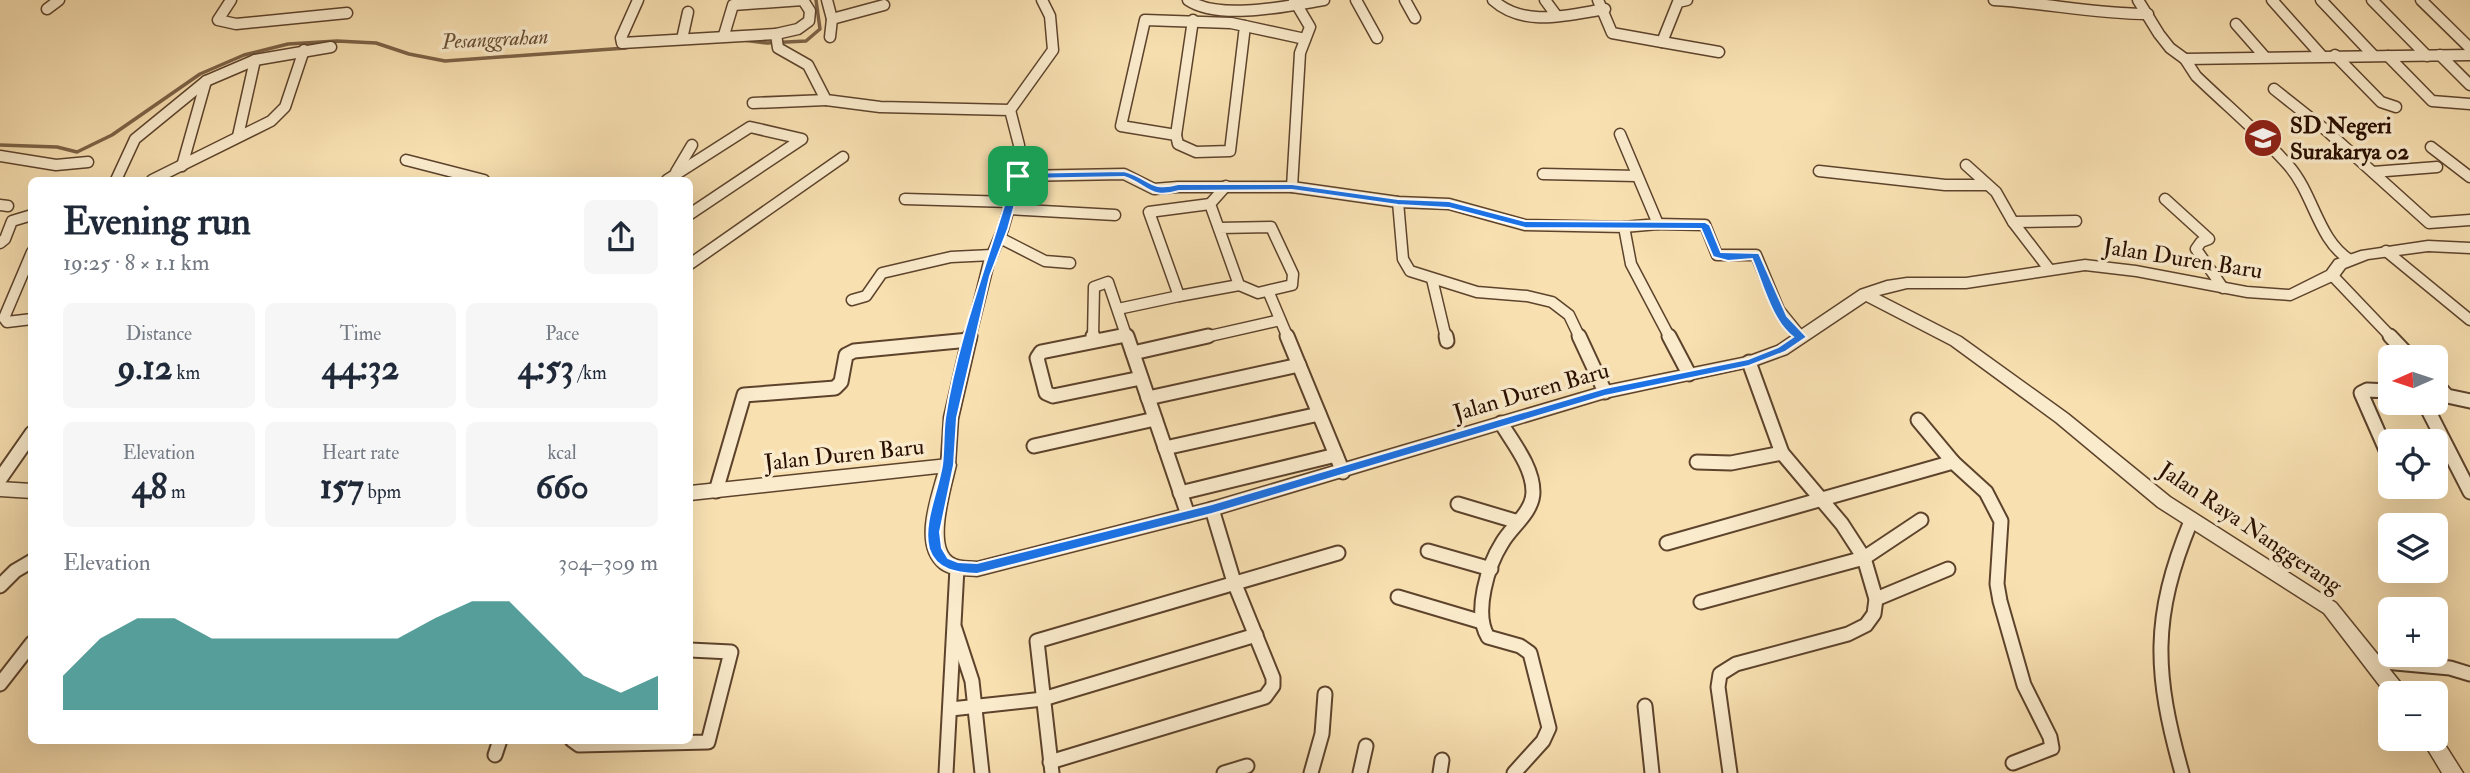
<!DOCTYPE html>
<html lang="en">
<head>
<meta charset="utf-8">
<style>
	body { margin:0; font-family:"IM FELL Double Pica",serif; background:#f6f6f7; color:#1f2937; height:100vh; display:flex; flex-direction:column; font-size:26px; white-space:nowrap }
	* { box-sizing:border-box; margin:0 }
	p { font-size:23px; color:#747a83 }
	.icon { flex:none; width:38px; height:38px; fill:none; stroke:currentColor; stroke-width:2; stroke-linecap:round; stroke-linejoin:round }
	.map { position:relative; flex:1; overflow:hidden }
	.details { position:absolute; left:28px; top:177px; width:665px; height:567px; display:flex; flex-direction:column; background:#fff; border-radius:10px; box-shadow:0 7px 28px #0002 }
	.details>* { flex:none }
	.needle { width:46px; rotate:267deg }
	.fabs { position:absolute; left:2378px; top:345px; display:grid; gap:14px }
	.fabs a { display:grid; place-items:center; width:70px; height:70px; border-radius:10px; background:#fff; box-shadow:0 7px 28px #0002; font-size:35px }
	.pin { position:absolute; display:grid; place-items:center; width:60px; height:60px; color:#fff; margin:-30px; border-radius:14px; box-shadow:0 4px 10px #0006 }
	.round { display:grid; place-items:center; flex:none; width:74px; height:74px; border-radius:10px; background:#f6f6f7 }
	.summary { display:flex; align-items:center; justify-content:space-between; height:119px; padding:0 35px }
	h1 { font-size:38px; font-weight:700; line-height:52px }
	.metrics { display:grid; grid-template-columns:repeat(3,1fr); gap:10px; height:119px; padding:7px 35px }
	.metrics div { display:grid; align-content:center; border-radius:10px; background:#f6f6f7; text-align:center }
	.metrics b { font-size:35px; font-weight:700 }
	.metrics small { font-size:19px; font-weight:400 }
	.metrics p { font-size:19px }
	.chart { height:196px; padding:14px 35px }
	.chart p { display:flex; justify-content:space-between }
	.chart svg { width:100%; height:126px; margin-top:7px; fill:#0f766e; opacity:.7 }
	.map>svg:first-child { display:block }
</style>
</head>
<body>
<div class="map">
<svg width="2470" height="773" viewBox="0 0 2470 773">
	<rect width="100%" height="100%" fill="#f8e0b1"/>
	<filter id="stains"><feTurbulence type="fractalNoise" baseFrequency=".00286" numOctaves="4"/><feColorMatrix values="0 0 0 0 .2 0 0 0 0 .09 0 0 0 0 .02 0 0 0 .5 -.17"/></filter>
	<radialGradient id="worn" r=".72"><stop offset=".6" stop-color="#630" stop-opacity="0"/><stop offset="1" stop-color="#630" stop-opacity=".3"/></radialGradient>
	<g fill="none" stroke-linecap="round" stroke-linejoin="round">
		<g stroke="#7b6246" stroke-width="3.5">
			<polyline points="743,40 767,43 806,41 820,29 816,0"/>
			<polyline points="0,145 57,147 77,152 112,135 200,74 244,55 288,44 337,41 376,43 409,54 445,61 626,48"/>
		</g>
		<g stroke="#5d432c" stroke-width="13">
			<g id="minor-far1">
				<polyline points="231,0 218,20 236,24 347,13"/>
				<polyline points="638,0 621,38 622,43 776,34"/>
				<polyline points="803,0 810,11 809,21 798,29 776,34 778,48 808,65 826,100 880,107 1010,110 1019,145 1018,176 1003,229 989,262 970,338"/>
				<polyline points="827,0 832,19 830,37"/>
				<path d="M1188,0C1219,21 1288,6 1324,0"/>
				<polyline points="1356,0 1377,38"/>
				<polyline points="1405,0 1415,18"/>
				<path d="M1493,0C1524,28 1568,15 1605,9"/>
				<polyline points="1545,0 1556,15"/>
				<polyline points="1598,0 1612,33 1662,42 1678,2 1687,0"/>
				<path d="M1994,0C2046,3 2096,14 2148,14"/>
				<path d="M2138,0L2159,34L2170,48L2185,59L2196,76C2227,106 2261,134 2289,166C2314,195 2318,240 2350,260"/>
				<polyline points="2272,0 2322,56"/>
				<polyline points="2321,0 2373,55"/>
				<polyline points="2372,0 2427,56"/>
				<polyline points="2421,0 2470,48"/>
				<polyline points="47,9 59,0"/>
				<polyline points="832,19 884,5"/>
				<polygon points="1145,20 1231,23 1245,26 1230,151 1196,152 1178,144 1176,135 1121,126"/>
				<polyline points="2236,24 2265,57"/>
				<polyline points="1245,26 1305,39"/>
				<polyline points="724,35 733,5 803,0"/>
				<polyline points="682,39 688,12"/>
				<polyline points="1662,42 1719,52"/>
				<polyline points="2335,55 2381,102 2396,107"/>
				<polyline points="2440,55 2470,85"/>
				<polyline points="2388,56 2432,101 2470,104"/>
				<polyline points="2185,59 2470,55"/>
				<polyline points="2274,89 2327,131 2429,223 2470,220"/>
				<polyline points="753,103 826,100"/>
				<polyline points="1010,110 1053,50 1050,16 1042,0"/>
				<polyline points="1620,134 1658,224 1624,227"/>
				<polyline points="1176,135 1193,20"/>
				<polyline points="238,136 255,60"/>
				<polyline points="2431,147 2470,177"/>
				<polyline points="0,156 56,165 88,162"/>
				<polyline points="406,160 484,180"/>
				<polyline points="1966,165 1996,192 2013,222 2049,269"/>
				<polyline points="182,166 206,81"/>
				<polyline points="1819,171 1945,185 1986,185"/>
				<polyline points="676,172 692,145"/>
				<polyline points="2373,172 2437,167"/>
				<polyline points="1543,174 1637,176"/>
				<polyline points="1018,176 1124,174 1154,189 1178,187 1292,187 1398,202 1449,204 1525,225 1624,227 1631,264 1670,338"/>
				<polyline points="116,180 135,139 206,81 255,60 331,47"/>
				<polyline points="152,180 271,121 285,107 304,50"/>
				<polyline points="667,180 750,127 802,139 690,214"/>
				<polyline points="1292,187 1300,53 1310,27 1294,0"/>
				<polyline points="905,199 1011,202"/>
				<polyline points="2165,199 2209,239 2201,242 2196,249 2223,288"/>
				<polyline points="1398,202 1403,259 1410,271 1477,292 1527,296 1552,302 1569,315 1580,338"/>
				<polyline points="0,205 8,206"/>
				<polyline points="1009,209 1115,215"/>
				<polyline points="2013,222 2076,221"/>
				<polyline points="1658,224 1705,225 1717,255 1756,255 1779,310 1801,337"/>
				<polyline points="1219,228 1271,227 1293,274 1292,285 1258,293 1239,285 1210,204 1226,186"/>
				<polyline points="1000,238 1045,261 1070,263"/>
				<polyline points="0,243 5,239 12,221 32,215"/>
				<polyline points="2386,251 2470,320"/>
				<polyline points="32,252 4,318 7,322 32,319"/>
				<polyline points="690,264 843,157"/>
				<polyline points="2332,275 2392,338"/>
				<polyline points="1432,279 1446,338"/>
				<polyline points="1269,293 1288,338"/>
				<polyline points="1179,296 1239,285"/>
				<polyline points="852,300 866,296 882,273 951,257 992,255"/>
				<polyline points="1118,309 1179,296 1149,212 1210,204"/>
				<polyline points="1093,338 1094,287 1108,282 1127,338"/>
				<polyline points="1112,338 1126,335"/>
				<polyline points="1201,338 1280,320"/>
			</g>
		</g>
		<g stroke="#5d432c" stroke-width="17">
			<g id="minor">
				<polyline points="1121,336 1041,352 1037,358 1046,393 1053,396 1141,378"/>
				<polyline points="1127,336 1188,515"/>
				<polyline points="1287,336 1343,472"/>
				<polyline points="1446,336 1447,341"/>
				<polyline points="1579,336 1605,392"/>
				<polyline points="1669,336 1689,374"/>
				<polyline points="2390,336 2410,357"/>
				<polyline points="1093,341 1093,336"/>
				<polyline points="1133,353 1208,336"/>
				<polyline points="2436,384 2447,396 2470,401"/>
				<polyline points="2390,391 2367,390 2361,393 2390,459"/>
				<polyline points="1148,398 1299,365"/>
				<polyline points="2424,402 2470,492"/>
				<path d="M1501,423C1513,443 1533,467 1533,492C1533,512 1511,527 1502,543C1488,565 1473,613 1488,637L1520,646L1530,653L1549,728L1543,741L1514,773"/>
				<polyline points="1034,446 1155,419"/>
				<polyline points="1165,448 1319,414"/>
				<polyline points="1697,462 1731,463 1782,453"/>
				<polyline points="1953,462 1986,492 2001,521 1997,584 2000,601 2024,685 2050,737 2052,748 2013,763"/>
				<polyline points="948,465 951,418 970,336"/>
				<polyline points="0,479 32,433"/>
				<polyline points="716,491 744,395 835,388 841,382 846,355 854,351 969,340"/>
				<polyline points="1180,493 1336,455"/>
				<polyline points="1458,504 1515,521"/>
				<polyline points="1667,543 1953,462 1918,420"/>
				<polyline points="1428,551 1491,569"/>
				<polyline points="0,586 15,571 32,561"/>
				<polyline points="1398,597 1482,622"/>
				<polyline points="1876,599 1948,569"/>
				<polyline points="1701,602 1864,558 1921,520"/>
				<polyline points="955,629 972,681 982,773"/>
				<polyline points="2373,661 2450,668 2470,674"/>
				<polyline points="0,684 32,643"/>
				<polyline points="1645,706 1652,773"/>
				<polyline points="951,709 1043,699 1256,635"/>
				<polyline points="572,740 579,745 708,742 731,652 690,650"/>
				<polyline points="495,755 500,740"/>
				<polyline points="1050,762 1265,697 1273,686 1273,678 1234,582 1212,509"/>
				<polyline points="946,773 957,568"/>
				<polyline points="1052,773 1037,641 1338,553"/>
				<polyline points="1224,773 1247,766"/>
				<polyline points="1311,773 1322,734 1325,694"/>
				<polyline points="1360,773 1366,746"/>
				<polyline points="1440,773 1442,760"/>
				<polyline points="1730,773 1718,687 1720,674 1736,664 1848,634 1866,625 1874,614 1876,599 1864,558 1842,524 1782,453 1749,362"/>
				<path d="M2182,773C2154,673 2151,618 2191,521"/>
			</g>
		</g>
		<g stroke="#5d432c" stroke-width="3">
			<g id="tertiary">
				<path d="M2428,241L2470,243V253L2428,251L2368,259L2345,268L2337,279L2291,300L2247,297L2136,276L2085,270L1966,288H1907L1879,295L1961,337L2068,414L2170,497L2336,603L2404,687L2406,693H2390V699L2324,613L2158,507L2056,422L1951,345L1866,301L1787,354L1754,366L1605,398L1212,516L977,576C965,575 950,576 940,568C913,546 931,499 938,473L690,500V486L948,459L954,460L956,465C952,484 931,549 955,559C961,562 970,561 977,562L1212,502L1605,386L1747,357L1777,346L1860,290L1887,281L1907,278H1966L2085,260L2136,266L2247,287L2289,290L2327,271L2335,260L2361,251Z"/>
				<polygon points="0,482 32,484 32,498 0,496"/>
				<polygon points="2437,732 2463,773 2442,773 2421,738 2436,738"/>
			</g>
		</g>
		<use href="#minor-far1" stroke="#faebcc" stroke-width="10"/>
		<use href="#minor" stroke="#faebcc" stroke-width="13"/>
		<use href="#tertiary" fill="#faebcc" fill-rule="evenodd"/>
	</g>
	<path fill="#1a73e8" stroke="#fff" stroke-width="2" fill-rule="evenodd" d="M1124,171C1150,178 1150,192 1178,184H1292L1398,199L1449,201L1525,221L1705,222L1710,225L1721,252L1759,253L1787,316L1807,337L1785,352L1749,366L1605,396L1212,514L977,574C958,573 936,571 929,549C922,524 938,491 942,465C944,450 943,433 945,418C958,335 990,256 1013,176L1018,173ZM1124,177C1148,185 1150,200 1179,191L1292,190L1398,205L1449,208L1525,228L1701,229L1713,257L1728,261L1752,259C1763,284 1771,320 1793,337L1778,347L1748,359L1605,388L1212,504L977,563L958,562L948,558L942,548L940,532L954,465L957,418L990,276L1008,229L1022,179Z"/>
	<defs>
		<g id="school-disc" transform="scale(2.0125)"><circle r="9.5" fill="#8f2418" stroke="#faebcc"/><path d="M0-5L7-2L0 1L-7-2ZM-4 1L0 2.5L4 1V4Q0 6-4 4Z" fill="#fff"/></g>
	</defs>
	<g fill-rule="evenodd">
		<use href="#school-disc" x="2263" y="138"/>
	</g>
	<g text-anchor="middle" stroke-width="7" stroke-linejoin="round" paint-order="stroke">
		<g font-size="21" font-style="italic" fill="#674d35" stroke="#faebcc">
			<text transform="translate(495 39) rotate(-3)" y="7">Pesanggrahan</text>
		</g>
		<g font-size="23" font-weight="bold" fill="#290f00" stroke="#faebcc" text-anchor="start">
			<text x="2290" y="133">SD Negeri<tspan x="2290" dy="26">Surakarya 02</tspan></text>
		</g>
		<g font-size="23" fill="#290f00" stroke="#faebcc">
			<text transform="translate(2183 258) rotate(9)" y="8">Jalan Duren Baru</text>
			<text transform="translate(1531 391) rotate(-16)" y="8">Jalan Duren Baru</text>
			<text transform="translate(844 454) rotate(-6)" y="8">Jalan Duren Baru</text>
			<text transform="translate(2251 527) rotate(34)" y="8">Jalan Raya Nanggerang</text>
		</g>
	</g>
	<rect width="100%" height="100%" filter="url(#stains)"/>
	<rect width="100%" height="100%" fill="url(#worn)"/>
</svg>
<div class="fabs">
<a><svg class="needle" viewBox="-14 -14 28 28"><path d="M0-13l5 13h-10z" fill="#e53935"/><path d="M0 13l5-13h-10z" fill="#747a83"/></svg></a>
<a><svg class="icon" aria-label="locate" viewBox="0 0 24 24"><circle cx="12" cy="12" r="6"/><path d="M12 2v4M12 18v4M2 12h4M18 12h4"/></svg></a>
<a><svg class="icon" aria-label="layers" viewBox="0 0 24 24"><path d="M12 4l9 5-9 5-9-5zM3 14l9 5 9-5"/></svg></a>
<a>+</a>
<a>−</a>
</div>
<div class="pin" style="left:1018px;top:176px;background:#1e9e55"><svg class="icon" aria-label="arrive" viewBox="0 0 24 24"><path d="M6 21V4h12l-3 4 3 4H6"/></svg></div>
<section class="details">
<div class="summary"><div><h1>Evening run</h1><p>19:25 · 8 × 1.1 km</p></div><a class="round"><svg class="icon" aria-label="share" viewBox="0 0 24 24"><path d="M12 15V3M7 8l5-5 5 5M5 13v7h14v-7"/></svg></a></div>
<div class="metrics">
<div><p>Distance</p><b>9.12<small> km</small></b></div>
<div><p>Time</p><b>44:32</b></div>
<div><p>Pace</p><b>4:53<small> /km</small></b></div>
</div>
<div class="metrics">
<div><p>Elevation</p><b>48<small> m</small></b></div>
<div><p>Heart rate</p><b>157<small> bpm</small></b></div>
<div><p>kcal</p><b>660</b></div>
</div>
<div class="chart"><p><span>Elevation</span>304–309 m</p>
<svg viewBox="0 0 160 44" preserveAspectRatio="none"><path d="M0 44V32L10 19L20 12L30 12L40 19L50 19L60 19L70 19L80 19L90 19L100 12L110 6L120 6L130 19L140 32L150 38L160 32V44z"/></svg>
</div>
</section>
</div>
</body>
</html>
